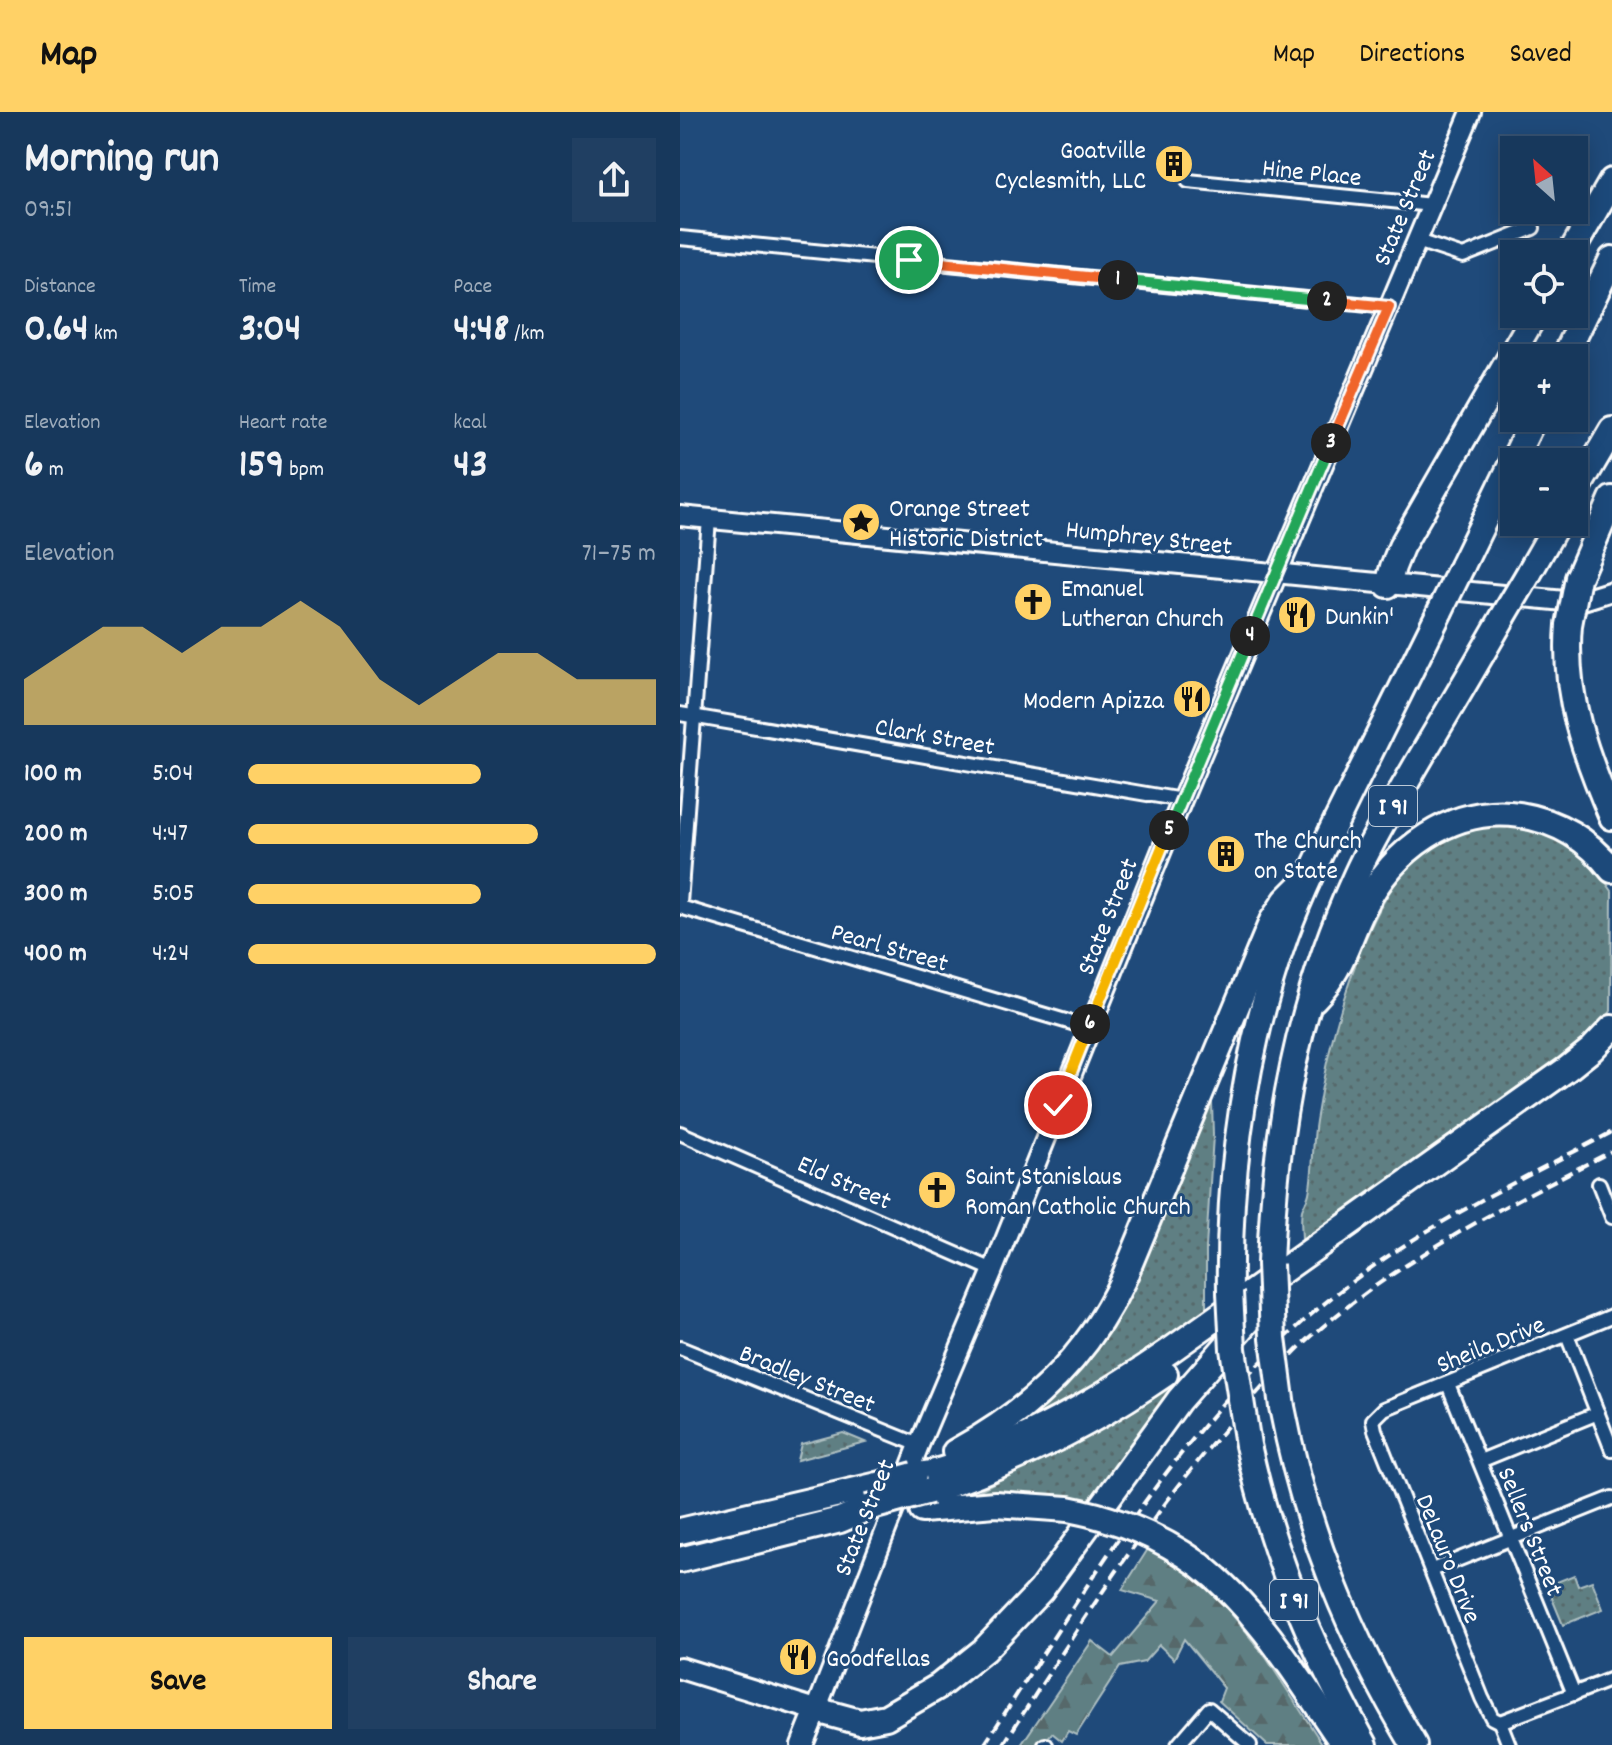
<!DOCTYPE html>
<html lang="en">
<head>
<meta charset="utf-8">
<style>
	body { margin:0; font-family:Dekko,sans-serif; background:#203f62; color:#f1f3f6; height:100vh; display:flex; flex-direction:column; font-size:30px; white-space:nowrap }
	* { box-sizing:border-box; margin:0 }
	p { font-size:26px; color:#9eacbb }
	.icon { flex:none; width:44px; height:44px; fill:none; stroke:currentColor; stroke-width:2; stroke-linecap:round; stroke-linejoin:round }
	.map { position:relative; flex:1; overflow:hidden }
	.drawer { display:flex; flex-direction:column; background:#17385c; width:680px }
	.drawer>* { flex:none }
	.needle { width:52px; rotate:333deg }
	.controls { position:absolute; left:820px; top:24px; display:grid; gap:16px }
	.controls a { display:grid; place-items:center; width:88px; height:88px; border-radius:0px; background:#17385c; box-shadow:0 4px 20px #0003,0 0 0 2px #365272; font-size:40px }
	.pin { position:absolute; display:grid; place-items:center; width:68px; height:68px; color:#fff; margin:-34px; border:4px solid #fff; border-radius:50%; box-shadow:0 2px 8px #0007 }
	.km { position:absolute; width:40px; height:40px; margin:-20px; border-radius:50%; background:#222; color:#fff; font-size:22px; line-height:40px; text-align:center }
	.round { display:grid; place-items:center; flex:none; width:84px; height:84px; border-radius:0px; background:#203f62 }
	.overview { display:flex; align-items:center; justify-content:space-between; height:136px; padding:0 24px }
	h1 { font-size:44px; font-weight:700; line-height:60px }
	.stats { display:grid; grid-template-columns:repeat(3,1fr); gap:12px; height:136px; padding:8px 24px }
	.stats div { display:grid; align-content:center }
	.stats b { font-size:40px; font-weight:700 }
	.stats small { font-size:22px; font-weight:400 }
	.stats p { font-size:22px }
	.chart { height:224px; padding:16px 24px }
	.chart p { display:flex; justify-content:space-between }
	.chart svg { width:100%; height:144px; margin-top:8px; fill:#ffd166; opacity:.7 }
	.cta { display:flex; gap:16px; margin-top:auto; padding:16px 24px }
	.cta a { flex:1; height:92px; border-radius:0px; background:#ffd166; color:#111; font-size:32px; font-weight:700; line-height:92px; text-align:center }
	.cta a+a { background:#203f62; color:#f1f3f6 }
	ul { padding:0 24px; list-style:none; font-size:26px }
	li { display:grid; grid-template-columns:128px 96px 1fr; align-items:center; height:60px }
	li i { height:20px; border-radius:10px; background:#ffd166 }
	header { display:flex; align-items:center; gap:48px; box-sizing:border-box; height:112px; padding:0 40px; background:#ffd166; color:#111 }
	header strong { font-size:38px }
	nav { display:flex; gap:44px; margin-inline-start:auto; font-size:28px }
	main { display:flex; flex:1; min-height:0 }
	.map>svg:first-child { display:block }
</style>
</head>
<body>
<header>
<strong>Map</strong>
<nav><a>Map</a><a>Directions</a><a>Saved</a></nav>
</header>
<main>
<section class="drawer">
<div class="overview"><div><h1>Morning run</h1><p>09:51</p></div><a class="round"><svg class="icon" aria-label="share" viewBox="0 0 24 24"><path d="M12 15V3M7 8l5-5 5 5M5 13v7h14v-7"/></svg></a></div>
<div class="stats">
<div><p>Distance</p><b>0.64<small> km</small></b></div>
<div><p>Time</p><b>3:04</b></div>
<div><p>Pace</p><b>4:48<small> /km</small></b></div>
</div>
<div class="stats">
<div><p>Elevation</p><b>6<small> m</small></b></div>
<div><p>Heart rate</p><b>159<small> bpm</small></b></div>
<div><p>kcal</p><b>43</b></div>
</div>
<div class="chart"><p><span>Elevation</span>71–75 m</p>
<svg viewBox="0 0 160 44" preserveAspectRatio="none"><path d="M0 44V30L10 22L20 14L30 14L40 22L50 14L60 14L70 6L80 14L90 30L100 38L110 30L120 22L130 22L140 30L150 30L160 30V44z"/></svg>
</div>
<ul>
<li><b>100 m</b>5:04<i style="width:57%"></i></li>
<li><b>200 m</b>4:47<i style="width:71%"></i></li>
<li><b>300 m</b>5:05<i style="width:57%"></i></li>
<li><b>400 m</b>4:24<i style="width:100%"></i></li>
</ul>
<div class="cta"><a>Save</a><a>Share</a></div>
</section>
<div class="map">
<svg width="932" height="1633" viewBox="0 0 932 1633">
	<defs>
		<pattern id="green-dots" width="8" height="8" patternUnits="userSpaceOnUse" patternTransform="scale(2)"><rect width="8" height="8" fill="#5e7f83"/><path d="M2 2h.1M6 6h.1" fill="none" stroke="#56686a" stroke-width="1.8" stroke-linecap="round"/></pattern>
		<pattern id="forest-firs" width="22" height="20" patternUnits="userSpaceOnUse" patternTransform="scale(2)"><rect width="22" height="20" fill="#5e7f83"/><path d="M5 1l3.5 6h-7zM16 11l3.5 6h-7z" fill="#56686a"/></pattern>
	</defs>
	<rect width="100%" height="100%" fill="#1f4a7a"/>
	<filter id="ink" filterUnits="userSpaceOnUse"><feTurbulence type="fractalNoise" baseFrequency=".0125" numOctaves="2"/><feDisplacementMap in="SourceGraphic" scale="16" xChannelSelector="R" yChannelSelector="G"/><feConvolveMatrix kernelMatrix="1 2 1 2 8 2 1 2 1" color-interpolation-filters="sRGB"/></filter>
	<g filter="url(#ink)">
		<g fill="url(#green-dots)" stroke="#aebfc1" stroke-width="2">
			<path d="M820,712L851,716L885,729L909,747L932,779L931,899L915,921L855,967L622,1128C622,1119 620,1107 622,1098C624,1092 628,1087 629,1081C634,1058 632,1033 636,1009C648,931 684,780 751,734C772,719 795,716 820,712Z"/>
			<path d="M532,991L533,1023L526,1136V1201C469,1240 413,1280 350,1309L386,1267L518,1009Z"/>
			<polygon points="503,1264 477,1308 418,1393 296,1380 431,1310"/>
			<polygon points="163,1321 185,1330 117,1348 121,1332"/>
			<polygon points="894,1463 898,1474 912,1469 923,1497 883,1513 867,1474"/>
		</g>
		<polygon fill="url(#forest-firs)" stroke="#aebfc1" stroke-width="2" points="468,1437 513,1463 550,1500 587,1547 643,1633 587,1633 539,1589 544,1576 504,1527 494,1547 479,1533 464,1550 440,1555 396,1623 388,1619 382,1629 372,1621 362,1633 341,1633 412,1529 433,1545 480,1489 442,1478"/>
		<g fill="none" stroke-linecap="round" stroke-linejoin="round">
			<g stroke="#fff" stroke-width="18">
				<g id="street">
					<polyline points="508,69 752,93"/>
					<polyline points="0,126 709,195"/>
					<polyline points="737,129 783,144 853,116"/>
					<polyline points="0,602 502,688"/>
					<polyline points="0,791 29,407"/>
					<polyline points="0,795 409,916"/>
					<polyline points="0,1021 313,1158"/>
					<polyline points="919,1072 932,1105"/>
					<polyline points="887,1223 932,1338"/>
					<polyline points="0,1236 239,1333"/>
					<polyline points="768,1272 894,1582"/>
					<polyline points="800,1349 918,1301"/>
					<polyline points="752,1458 932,1386"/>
					<polyline points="820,1610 812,1606 802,1586 695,1318 693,1308 704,1297 932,1204"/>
					<polyline points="820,1610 932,1567"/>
					<polyline points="820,1610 829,1633"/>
					<polyline points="365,1633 366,1633"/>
					<polyline points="498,1633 529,1597 570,1633"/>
				</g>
			</g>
			<g stroke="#fff" stroke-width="24">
				<g id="secondary">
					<polyline points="0,404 885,489 903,488 932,479"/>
					<polyline points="136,1598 239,1333 313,1158 502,688 791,0"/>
				</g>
			</g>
			<g stroke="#fff" stroke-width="26">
				<polyline id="primary" points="0,1556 136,1598 122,1633"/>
			</g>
			<g stroke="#fff" stroke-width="30">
				<g id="highway">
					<polyline points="890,142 932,69"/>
					<polyline points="884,246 932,147"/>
					<polyline points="894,383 932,318"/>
					<polyline points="782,454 854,306"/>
					<polyline points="849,461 878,410"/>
					<polyline points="898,466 932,387"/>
					<polyline points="708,473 713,455 721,435 855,202"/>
					<path d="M889,513C883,583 905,642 932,705"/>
					<path d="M634,887C662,858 666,832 683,797C712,738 772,693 840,703C877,709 909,728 932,758"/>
					<path d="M590,1152C595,1014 618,890 676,763C692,727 714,692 734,657C764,606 794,556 823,505"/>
					<path d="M550,1180C548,1058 565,937 606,822C624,773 648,726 671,679C701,619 730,559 760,499"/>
					<path d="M602,1295C626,1420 669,1524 734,1633"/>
					<path d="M568,1333C591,1440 632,1538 685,1633"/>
					<path d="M275,1340C349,1300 407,1246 443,1168L592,809L606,788L630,764"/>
					<path d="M234,1363C257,1362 279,1352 300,1344C369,1317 430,1280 491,1238L887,957L912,937L932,916"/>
					<path d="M250,1379C335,1351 411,1313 485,1262"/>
					<polyline points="242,1398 315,1392 388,1397"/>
					<polyline points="0,1419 198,1373"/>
					<polyline points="0,1448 160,1408 188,1396"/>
					<path d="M520,1453C581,1500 621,1571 664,1633"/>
					<polyline points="136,1598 180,1610 206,1605 259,1574 304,1538 361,1478 499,1288 582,1193"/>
				</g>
			</g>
			<use href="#street" stroke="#1f4a7a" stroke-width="12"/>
			<use href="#secondary" stroke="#1f4a7a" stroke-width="18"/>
			<use href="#primary" stroke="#1f4a7a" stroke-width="20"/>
			<use href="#highway" stroke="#1f4a7a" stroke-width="24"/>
			<g stroke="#fff" stroke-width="4" stroke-dasharray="12 6" stroke-linecap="butt">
				<path d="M304,1633C407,1476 503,1306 651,1186C736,1117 836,1070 932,1020"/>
				<path d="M323,1633C401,1511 479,1386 578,1280C594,1263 608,1246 624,1231C715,1149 824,1094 932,1039"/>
			</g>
			<g stroke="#fff" stroke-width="30" stroke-linecap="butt">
				<g id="highway-bridge">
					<polyline points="760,499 782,454"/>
					<polyline points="823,505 849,461"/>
					<polyline points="889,513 898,466"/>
					<polyline points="590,1152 593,1226 602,1295"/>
					<polyline points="550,1180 553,1237 568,1333"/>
					<polyline points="198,1373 234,1363"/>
					<polyline points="188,1396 250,1379"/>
					<path d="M388,1397C435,1406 481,1425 520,1453"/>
				</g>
			</g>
			<use href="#highway-bridge" stroke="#1f4a7a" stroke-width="24"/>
		</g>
	</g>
	<g fill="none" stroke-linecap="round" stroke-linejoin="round" filter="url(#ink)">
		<g stroke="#fff" stroke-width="16">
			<polyline id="split-1" points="229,148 438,168"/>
		</g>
		<g stroke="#fff" stroke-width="16">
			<polyline id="split-2" points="438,168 647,189"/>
		</g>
		<g stroke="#fff" stroke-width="16">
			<polyline id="split-3" points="647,189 709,195 651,331"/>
		</g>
		<g stroke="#fff" stroke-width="16">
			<polyline id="split-4" points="570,524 651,331"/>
		</g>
		<g stroke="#fff" stroke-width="16">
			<polyline id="split-5" points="489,718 570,524"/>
		</g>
		<g stroke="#fff" stroke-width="16">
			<polyline id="split-6" points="410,912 489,718"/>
		</g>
		<g stroke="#fff" stroke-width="16">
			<polyline id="split-7" points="378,993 410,912"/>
		</g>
		<use href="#split-1" stroke="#f0652b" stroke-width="10"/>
		<use href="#split-2" stroke="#22a559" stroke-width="10"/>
		<use href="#split-3" stroke="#f0652b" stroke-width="10"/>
		<use href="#split-4" stroke="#22a559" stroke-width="10"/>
		<use href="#split-5" stroke="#22a559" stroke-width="10"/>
		<use href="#split-6" stroke="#f5b400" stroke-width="10"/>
		<use href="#split-7" stroke="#f5b400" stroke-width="10"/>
	</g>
	<defs>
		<g id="building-disc" transform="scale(2)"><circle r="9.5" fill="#ffd166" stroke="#1f4a7a"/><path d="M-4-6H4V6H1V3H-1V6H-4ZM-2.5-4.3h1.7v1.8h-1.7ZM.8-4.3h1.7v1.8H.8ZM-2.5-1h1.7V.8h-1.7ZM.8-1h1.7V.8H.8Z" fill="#111"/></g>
		<g id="sight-disc" transform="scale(2)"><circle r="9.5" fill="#ffd166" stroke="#1f4a7a"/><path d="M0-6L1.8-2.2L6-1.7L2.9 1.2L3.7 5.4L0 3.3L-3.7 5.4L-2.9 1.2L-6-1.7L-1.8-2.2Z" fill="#111"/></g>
		<g id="church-disc" transform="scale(2)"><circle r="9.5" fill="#ffd166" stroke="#1f4a7a"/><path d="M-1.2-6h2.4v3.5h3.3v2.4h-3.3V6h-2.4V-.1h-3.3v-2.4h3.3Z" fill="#111"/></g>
		<g id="restaurant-disc" transform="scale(2)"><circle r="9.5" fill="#ffd166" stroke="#1f4a7a"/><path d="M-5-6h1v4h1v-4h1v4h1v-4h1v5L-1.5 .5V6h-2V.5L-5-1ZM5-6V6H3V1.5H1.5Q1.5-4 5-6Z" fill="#111"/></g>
	</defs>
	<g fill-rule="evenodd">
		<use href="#building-disc" x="494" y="52"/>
		<use href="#sight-disc" x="181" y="410"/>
		<use href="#church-disc" x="353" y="490"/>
		<use href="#restaurant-disc" x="617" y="503"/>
		<use href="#restaurant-disc" x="512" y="587"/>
		<use href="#building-disc" x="546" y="742"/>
		<use href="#church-disc" x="257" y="1078"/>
		<use href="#restaurant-disc" x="118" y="1545"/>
	</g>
	<g text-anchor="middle" stroke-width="6" stroke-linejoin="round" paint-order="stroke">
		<g fill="#1f4a7a" stroke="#bcc9d7" stroke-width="2">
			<rect x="689" y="674" width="48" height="40" rx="6"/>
			<rect x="590" y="1468" width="48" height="40" rx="6"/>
		</g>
		<g font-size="24" font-weight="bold" fill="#fff">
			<text x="713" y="702">I 91</text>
			<text x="614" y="1496">I 91</text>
		</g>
		<g font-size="26" fill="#fff" stroke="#1f4a7a" text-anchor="start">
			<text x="466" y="46" text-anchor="end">Goatville<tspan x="466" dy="30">Cyclesmith, LLC</tspan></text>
			<text x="209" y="404">Orange Street<tspan x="209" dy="30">Historic District</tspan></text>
			<text x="381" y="484">Emanuel<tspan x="381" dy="30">Lutheran Church</tspan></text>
			<text x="645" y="512">Dunkin'</text>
			<text x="484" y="596" text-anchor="end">Modern Apizza</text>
			<text x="574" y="736">The Church<tspan x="574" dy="30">on State</tspan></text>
			<text x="285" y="1072">Saint Stanislaus<tspan x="285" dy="30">Roman Catholic Church</tspan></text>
			<text x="146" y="1554">Goodfellas</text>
		</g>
		<g font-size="26" fill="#fff" stroke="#1f4a7a">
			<text transform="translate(632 59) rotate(6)" y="9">Hine Place</text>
			<text transform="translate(723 95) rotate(-67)" y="9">State Street</text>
			<text transform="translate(469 424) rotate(6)" y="9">Humphrey Street</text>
			<text transform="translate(255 623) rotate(10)" y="9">Clark Street</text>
			<text transform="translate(426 804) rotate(-68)" y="9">State Street</text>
			<text transform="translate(210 834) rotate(16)" y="9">Pearl Street</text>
			<text transform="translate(165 1069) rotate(24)" y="9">Eld Street</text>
			<text transform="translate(810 1231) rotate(-22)" y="9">Sheila Drive</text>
			<text transform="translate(128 1265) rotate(22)" y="9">Bradley Street</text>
			<text transform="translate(183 1405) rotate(-68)" y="9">State Street</text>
			<text transform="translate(852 1419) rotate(68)" y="9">Sellers Street</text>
			<text transform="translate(770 1446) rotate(68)" y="9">DeLauro Drive</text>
		</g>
	</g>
</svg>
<div class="controls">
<a><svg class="needle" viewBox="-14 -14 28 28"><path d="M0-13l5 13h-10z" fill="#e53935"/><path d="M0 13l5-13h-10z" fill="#9eacbb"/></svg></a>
<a><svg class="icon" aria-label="locate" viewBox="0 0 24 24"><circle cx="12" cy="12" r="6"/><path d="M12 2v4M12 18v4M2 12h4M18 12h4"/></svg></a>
<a>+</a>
<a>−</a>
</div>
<div class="pin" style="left:229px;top:148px;background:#1e9e55"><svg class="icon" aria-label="arrive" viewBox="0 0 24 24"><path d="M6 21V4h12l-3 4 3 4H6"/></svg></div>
<div class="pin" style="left:378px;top:993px;background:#d93025"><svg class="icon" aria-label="check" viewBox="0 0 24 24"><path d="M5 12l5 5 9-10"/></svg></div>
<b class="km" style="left:438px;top:168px">1</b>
<b class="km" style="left:647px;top:189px">2</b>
<b class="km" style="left:651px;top:331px">3</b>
<b class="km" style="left:570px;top:524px">4</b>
<b class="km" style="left:489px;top:718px">5</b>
<b class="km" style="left:410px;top:912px">6</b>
</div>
</main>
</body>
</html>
